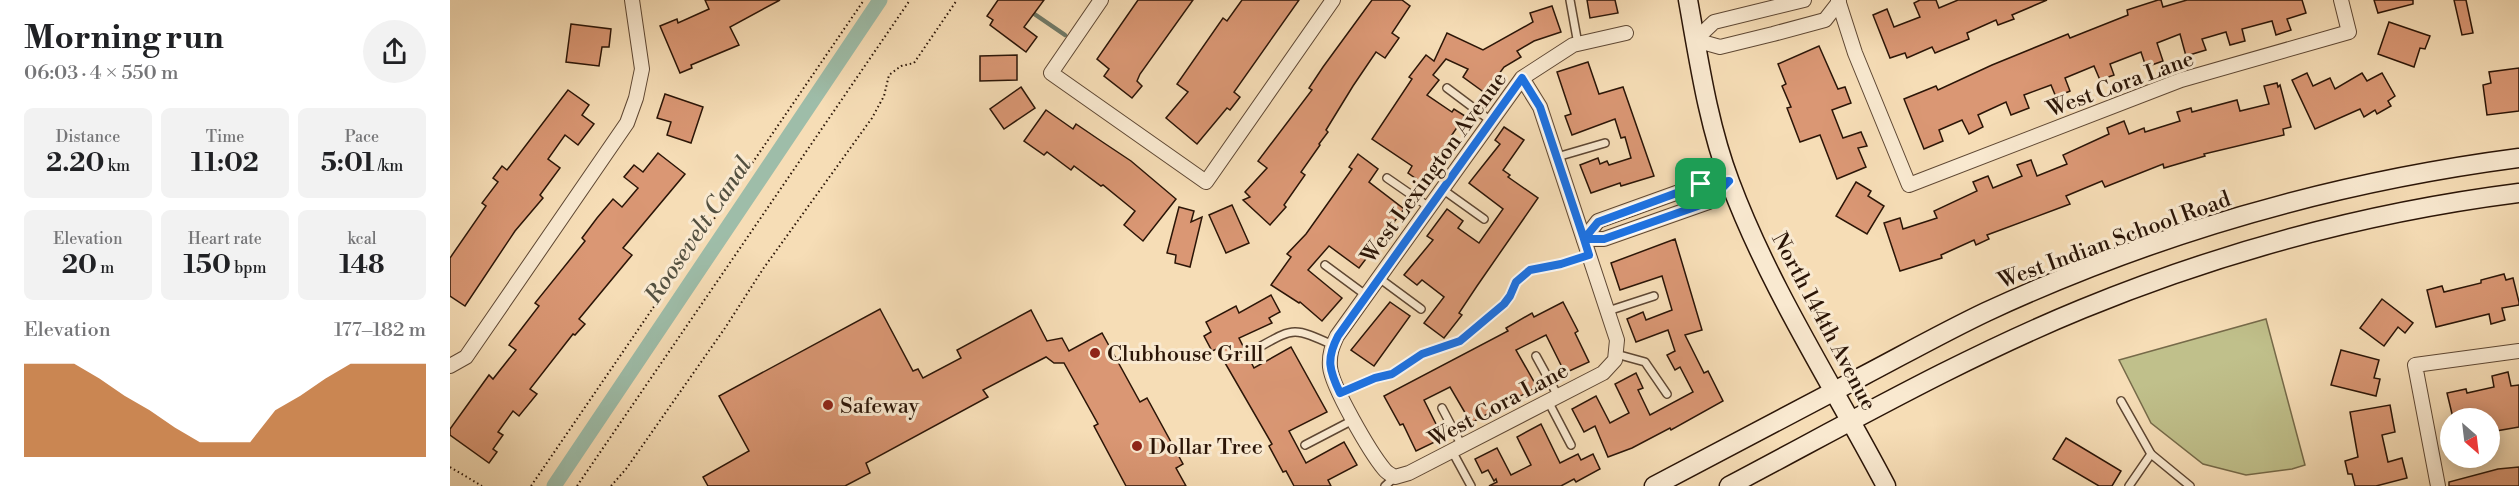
<!DOCTYPE html>
<html lang="en">
<head>
<meta charset="utf-8">
<style>
	body { margin:0; font-family:"Libre Bodoni",serif; background:#f2f2f2; color:#202124; height:100vh; display:flex; flex-direction:column; font-size:22px; white-space:nowrap }
	* { box-sizing:border-box; margin:0 }
	p { font-size:20px; color:#757577 }
	.icon { flex:none; width:33px; height:33px; fill:none; stroke:currentColor; stroke-width:2; stroke-linecap:round; stroke-linejoin:round }
	.map { position:relative; flex:1; overflow:hidden }
	.side { display:flex; flex-direction:column; background:#fff; width:450px }
	.side>* { flex:none }
	.needle { width:39px; rotate:152deg }
	.fabs { position:absolute; left:1990px; top:408px; display:grid; gap:12px }
	.fabs a { display:grid; place-items:center; width:60px; height:60px; border-radius:50%; background:#fff; box-shadow:0 3px 15px #0003; font-size:30px }
	.pin { position:absolute; display:grid; place-items:center; width:51px; height:51px; color:#fff; margin:-26px; border-radius:12px; box-shadow:0 3px 9px #0006 }
	.round { display:grid; place-items:center; flex:none; width:63px; height:63px; border-radius:32px; background:#f2f2f2 }
	.overview { display:flex; align-items:center; justify-content:space-between; height:102px; padding:0 24px }
	h1 { font-size:33px; font-weight:700; line-height:45px }
	.metrics { display:grid; grid-template-columns:repeat(3,1fr); gap:9px; height:102px; padding:6px 24px }
	.metrics div { display:grid; align-content:center; border-radius:9px; background:#f2f2f2; text-align:center }
	.metrics b { font-size:26px; font-weight:700 }
	.metrics small { font-size:16px; font-weight:400 }
	.metrics p { font-size:16px }
	.chart { height:168px; padding:12px 24px }
	.chart p { display:flex; justify-content:space-between }
	.chart svg { width:100%; height:108px; margin-top:6px; fill:#b45309; opacity:.7 }
	main { display:flex; flex:1; min-height:0 }
	.map>svg:first-child { display:block }
</style>
</head>
<body>
<main>
<section class="side">
<div class="overview"><div><h1>Morning run</h1><p>06:03 · 4 × 550 m</p></div><a class="round"><svg class="icon" aria-label="share" viewBox="0 0 24 24"><path d="M12 15V3M7 8l5-5 5 5M5 13v7h14v-7"/></svg></a></div>
<div class="metrics">
<div><p>Distance</p><b>2.20<small> km</small></b></div>
<div><p>Time</p><b>11:02</b></div>
<div><p>Pace</p><b>5:01<small> /km</small></b></div>
</div>
<div class="metrics">
<div><p>Elevation</p><b>20<small> m</small></b></div>
<div><p>Heart rate</p><b>150<small> bpm</small></b></div>
<div><p>kcal</p><b>148</b></div>
</div>
<div class="chart"><p><span>Elevation</span>177–182 m</p>
<svg viewBox="0 0 160 44" preserveAspectRatio="none"><path d="M0 44V6L10 6L20 6L30 12L40 19L50 25L60 32L70 38L80 38L90 38L100 25L110 19L120 12L130 6L140 6L150 6L160 6V44z"/></svg>
</div>
</section>
<div class="map">
<svg width="2069" height="486" viewBox="0 0 2069 486">
	<rect width="100%" height="100%" fill="#f6ddb6"/>
	<filter id="stains"><feTurbulence type="fractalNoise" baseFrequency=".00333" numOctaves="4"/><feColorMatrix values="0 0 0 0 .2 0 0 0 0 .09 0 0 0 0 .02 0 0 0 .5 -.17"/></filter>
	<radialGradient id="worn" r=".72"><stop offset=".6" stop-color="#630" stop-opacity="0"/><stop offset="1" stop-color="#630" stop-opacity=".3"/></radialGradient>
	<polygon fill="#c0c08b" stroke="#766a49" stroke-width="1.5" points="1816,319 1855,465 1842,469 1796,475 1753,464 1701,423 1669,360"/>
	<g fill="none" stroke-linecap="round" stroke-linejoin="round">
		<polyline stroke="#707a68" stroke-width="4.5" points="580,11 615,35"/>
		<polyline stroke="#9ebda9" stroke-width="15" points="104,486 430,0"/>
	</g>
	<g fill="#da9774" stroke="#2b1507" stroke-width="1.5">
		<polygon points="255,0 330,0 280,27 289,45 241,65 242,68 230,73 210,26 227,19 228,23 259,9"/>
		<polygon points="548,0 594,0 574,27 587,37 576,52 540,25 543,20 537,16"/>
		<polygon points="688,0 743,0 690,74 687,81 692,86 682,98 654,76 659,69 647,59"/>
		<polygon points="792,0 849,0 784,92 790,97 780,110 777,108 747,144 716,118 738,92 727,84 773,18 777,21"/>
		<polygon points="922,0 952,0 960,6 942,33 949,38 935,58 926,52 903,86 876,130 878,132 869,144 870,145 851,172 855,175 834,205 836,207 820,225 793,200 800,197 795,192 817,168 808,161 862,90 859,88 873,67"/>
		<polygon points="1137,0 1165,0 1168,13 1140,18"/>
		<polygon points="1470,0 1486,0 1489,8 1508,0 1597,0 1562,15 1564,19 1548,25 1546,20 1517,33 1519,39 1485,53 1482,47 1457,58 1455,53 1440,58 1423,15 1437,9 1444,27 1470,17 1464,3"/>
		<polygon points="1708,0 1711,0 1713,7 1737,0 1852,0 1856,13 1837,19 1841,30 1826,35 1822,21 1792,29 1795,41 1780,45 1776,32 1752,39 1756,50 1736,56 1730,34 1707,43 1713,61 1696,67 1691,52 1660,64 1664,75 1650,80 1644,66 1615,78 1620,91 1606,97 1601,85 1574,95 1579,108 1561,115 1556,102 1528,115 1533,127 1519,134 1512,120 1489,130 1493,141 1474,149 1454,99 1486,86 1488,90 1542,65 1618,34 1620,38 1678,15 1677,10"/>
		<polygon points="1924,0 1963,0 1963,4 1928,13"/>
		<polygon points="2004,0 2016,0 2023,33 2012,35"/>
		<polygon points="1102,6 1111,32 1084,41 1067,51 1071,57 1054,67 1035,93 1013,77 1018,69 996,59 983,75 989,80 977,95 1002,112 1004,109 1015,116 988,155 993,158 975,185 958,173 962,166 922,139 962,79 959,77 976,55 984,61 997,33 1033,50 1083,22 1080,13"/>
		<polygon points="1939,22 1980,36 1975,49 1970,48 1964,67 1928,54"/>
		<polygon points="121,24 161,29 159,47 152,47 149,66 116,62"/>
		<polygon points="1369,46 1388,89 1395,87 1401,103 1382,110 1393,138 1411,132 1417,146 1408,148 1416,167 1387,179 1370,135 1350,142 1337,108 1341,107 1332,86 1336,84 1328,64"/>
		<polygon points="567,55 567,80 530,81 530,56"/>
		<polygon points="1138,62 1149,94 1173,87 1204,176 1171,186 1170,183 1141,193 1130,165 1148,158 1150,164 1157,161 1159,165 1181,158 1175,137 1171,138 1165,119 1122,135 1115,116 1121,114 1107,72"/>
		<polygon points="2069,68 2069,111 2037,115 2033,85 2041,83 2039,72"/>
		<polygon points="1857,73 1863,86 1880,78 1885,89 1912,73 1917,81 1932,73 1945,96 1938,101 1941,106 1927,114 1925,110 1914,117 1910,109 1865,129 1842,80"/>
		<polygon points="1827,83 1828,87 1830,85 1841,127 1833,129 1834,135 1754,154 1755,156 1714,168 1713,164 1655,187 1652,181 1616,196 1620,204 1537,235 1539,239 1526,245 1524,240 1491,255 1492,258 1450,271 1434,223 1450,218 1453,229 1487,218 1484,211 1527,191 1523,182 1538,176 1543,188 1572,176 1567,165 1581,160 1587,176 1617,164 1613,155 1659,134 1657,128 1674,121 1679,134 1694,128 1695,132 1730,121 1727,112 1741,108 1742,112 1787,100 1790,111 1819,104 1814,86"/>
		<polygon points="571,87 585,108 554,129 540,109"/>
		<polygon points="118,90 139,105 132,115 144,124 128,145 115,135 98,159 110,168 90,195 93,198 65,231 15,306 0,296 0,258 36,206 32,203 48,182 43,178 52,166 57,170"/>
		<polygon points="215,94 253,107 241,143 217,135 221,122 207,118"/>
		<polygon points="596,110 623,129 626,124 654,143 681,161 726,199 693,241 674,225 685,211 653,185 651,186 624,166 621,170 597,152 594,155 574,141"/>
		<polygon points="1054,127 1074,140 1053,170 1060,175 1058,177 1088,198 1027,286 1009,313 1012,315 994,338 974,323 994,297 972,280 967,285 954,275 983,240 977,236 997,209 1013,221 1008,228 1029,243 1053,209 1019,183 1050,144 1045,140"/>
		<polygon points="208,153 235,174 173,248 182,255 129,319 135,324 125,335 123,334 80,389 87,394 69,416 63,411 48,432 53,435 43,449 47,452 39,463 0,435 0,429 39,375 43,379 66,350 59,345 89,306 85,303 135,241 132,238 147,218 163,199 172,207 188,188 174,177 184,165 193,172"/>
		<polygon points="908,154 928,169 919,182 954,209 909,268 879,246 858,270 892,298 872,321 850,302 849,303 821,285 841,257 837,254 856,234 883,196 902,169 899,167"/>
		<polygon points="1406,182 1421,191 1418,196 1434,206 1417,234 1386,216"/>
		<polygon points="782,205 799,243 776,253 759,215"/>
		<polygon points="729,207 744,211 741,222 752,217 740,267 725,263 726,255 717,253"/>
		<polygon points="1225,239 1252,330 1235,335 1254,373 1258,371 1273,401 1221,430 1220,428 1182,448 1158,457 1145,426 1134,432 1122,409 1146,396 1160,423 1179,413 1165,384 1186,373 1193,388 1188,390 1200,415 1243,392 1230,367 1225,370 1217,355 1225,351 1218,330 1186,342 1177,319 1193,312 1196,320 1222,310 1212,276 1170,290 1161,263"/>
		<polygon points="2054,274 2056,280 2063,278 2069,302 2069,305 2052,308 2055,320 2041,324 2039,314 1986,327 1977,290 1992,286 1994,292 2031,283 2031,280"/>
		<polygon points="821,295 830,312 819,318 822,323 789,338 804,368 841,347 877,412 839,431 856,463 894,442 907,465 878,480 881,486 844,486 836,471 833,472 819,446 822,444 767,349 762,351 754,336 761,332 756,322 786,306 789,313"/>
		<polygon points="1932,299 1963,323 1955,333 1948,327 1934,346 1910,328"/>
		<polygon points="940,302 960,316 924,366 901,350"/>
		<polygon points="1113,302 1128,331 1125,333 1139,362 1115,373 1096,335 1066,350 1087,387 1021,423 1000,387 974,400 993,438 966,451 953,424 950,425 934,396 1058,331 1056,328 1082,313 1084,317"/>
		<polygon points="430,309 463,371 468,369 473,378 511,358 507,350 581,310 597,341 612,338 619,351 652,333 690,402 697,398 733,464 726,468 736,486 676,486 644,426 648,424 614,363 604,363 596,357 533,390 538,397 416,463 420,473 395,486 258,486 253,477 299,451 269,396"/>
		<polygon points="1891,350 1929,360 1924,378 1930,379 1926,396 1881,385"/>
		<polygon points="2058,372 2061,386 2069,385 2069,427 2040,432 2040,418 2003,418 1997,393 2016,389 2017,393 2044,387 2042,376"/>
		<polygon points="1940,405 1945,432 1932,435 1938,462 1952,458 1957,478 1926,486 1905,486 1902,474 1898,474 1895,461 1908,457 1900,412"/>
		<polygon points="1091,424 1110,463 1128,454 1131,460 1143,454 1150,469 1126,482 1124,479 1111,486 1039,486 1047,482 1046,479 1044,481 1038,470 1032,473 1025,459 1047,448 1061,475 1081,465 1067,437"/>
		<polygon points="1616,438 1671,471 1662,486 1649,486 1603,459"/>
		<polygon points="2069,467 2069,486 1999,486 1999,482 2048,469"/>
	</g>
	<g fill="none" stroke-linecap="round" stroke-linejoin="round">
		<g stroke="#5e4733" stroke-width="10">
			<g id="service">
				<polyline points="1120,0 1128,44"/>
				<polyline points="997,88 1041,121"/>
				<polyline points="1107,157 1155,143"/>
				<polyline points="937,178 979,207"/>
				<polyline points="992,189 1034,219"/>
				<polyline points="875,265 917,296"/>
				<polyline points="929,278 971,309"/>
				<polyline points="1158,311 1204,296"/>
				<path d="M804,350C844,328 841,326 883,345"/>
				<polyline points="1166,354 1195,362 1217,394"/>
				<polyline points="1086,356 1108,396"/>
				<polyline points="1098,401 1121,445"/>
				<polyline points="1671,401 1701,454 1740,486"/>
				<polyline points="992,408 1012,446"/>
				<polyline points="855,445 903,420"/>
				<polyline points="1002,451 1021,486"/>
				<polyline points="935,486 945,477"/>
				<polyline points="1679,486 1701,454"/>
			</g>
		</g>
		<g stroke="#5e4733" stroke-width="16">
			<g id="minor">
				<polyline points="651,0 601,73 756,182 883,0"/>
				<polyline points="1388,0 1405,53 1459,185 1731,80 1899,32 1891,0"/>
				<polyline points="1245,40 1270,47 1323,34 1375,20 1389,2"/>
				<polyline points="1245,40 1264,22 1354,0"/>
				<path d="M1072,78L1090,107L1167,340L1165,360L1153,373L959,473L945,477C941,475 937,473 934,469C920,452 882,387 880,367C879,354 882,347 887,336L1072,78L1123,45L1176,33"/>
				<polyline points="1134,239 1154,239 1259,202 1279,181"/>
				<polyline points="1134,239 1148,221 1251,184 1279,181"/>
				<polyline points="0,366 16,357 177,123 186,98 192,69 182,0"/>
				<polyline points="1988,486 1965,365 2069,351"/>
			</g>
		</g>
		<g stroke="#2b1507" stroke-width="21">
			<g id="secondary">
				<path d="M1238,0C1249,61 1258,124 1280,182C1320,289 1383,385 1436,486"/>
				<path d="M1204,486C1273,449 1342,413 1411,377C1453,355 1494,332 1536,312C1704,234 1885,182 2069,158"/>
				<path d="M1279,486C1395,425 1510,359 1632,309C1771,252 1919,212 2069,193"/>
			</g>
		</g>
		<g stroke="#2b1507" stroke-width="2" stroke-dasharray="1.5 3" stroke-linecap="butt">
			<polyline points="901,388 942,374 972,354 1010,341 1054,304 1060,296 1066,282 1080,270 1124,260"/>
			<polyline points="0,467 32,486"/>
			<polyline points="81,486 414,0"/>
			<polyline points="127,486 460,0"/>
			<polyline points="161,486 176,469 275,328 313,269 422,118 434,96 439,75 451,66 464,63 507,0"/>
		</g>
		<use href="#service" stroke="#f9e9d0" stroke-width="7"/>
		<use href="#minor" stroke="#f9e9d0" stroke-width="14"/>
		<use href="#secondary" stroke="#f9e9d0" stroke-width="18"/>
	</g>
	<g fill="none" stroke-linecap="round" stroke-linejoin="round">
		<g stroke="#fff" stroke-width="12">
			<path id="route" d="M1251,184L1148,222L1134,239L1139,255L1111,264L1080,270L1066,282L1060,296L1054,304L1010,341L972,354L942,374L925,378L890,393C879,370 876,359 888,336L1072,78L1090,107L1134,239H1154L1259,202L1279,181L1251,184"/>
		</g>
		<use href="#route" stroke="#1a73e8" stroke-width="8"/>
	</g>
	<g fill="#8f2418" stroke="#f9e9d0" stroke-width="2">
		<circle cx="645" cy="353" r="6"/>
		<circle cx="378" cy="405" r="6"/>
		<circle cx="687" cy="446" r="6"/>
	</g>
	<g text-anchor="middle" stroke-width="6" stroke-linejoin="round" paint-order="stroke">
		<g font-size="22" fill="#2b1507" stroke="#f9e9d0">
			<text transform="translate(1670 83) rotate(-20)" y="8">West Cora Lane</text>
			<text transform="translate(983 167) rotate(-54)" y="8">West Lexington Avenue</text>
			<text transform="translate(1664 239) rotate(-20)" y="8">West Indian School Road</text>
			<text transform="translate(1375 321) rotate(62)" y="8">North 144th Avenue</text>
			<text transform="translate(1048 404) rotate(-28)" y="8">West Cora Lane</text>
		</g>
		<g font-size="22" fill="#2b1507" stroke="#f9e9d0" text-anchor="start">
			<text x="657" y="361">Clubhouse Grill</text>
			<text x="390" y="413">Safeway</text>
			<text x="699" y="454">Dollar Tree</text>
		</g>
		<g font-size="24" font-style="italic" fill="#535040" stroke="#f9e9d0">
			<text transform="translate(248 230) rotate(-56)" y="8">Roosevelt Canal</text>
		</g>
	</g>
	<rect width="100%" height="100%" filter="url(#stains)"/>
	<rect width="100%" height="100%" fill="url(#worn)"/>
</svg>
<div class="fabs">
<a><svg class="needle" viewBox="-14 -14 28 28"><path d="M0-13l5 13h-10z" fill="#e53935"/><path d="M0 13l5-13h-10z" fill="#757577"/></svg></a>
</div>
<div class="pin" style="left:1251px;top:184px;background:#1e9e55"><svg class="icon" aria-label="arrive" viewBox="0 0 24 24"><path d="M6 21V4h12l-3 4 3 4H6"/></svg></div>
</div>
</main>
</body>
</html>
